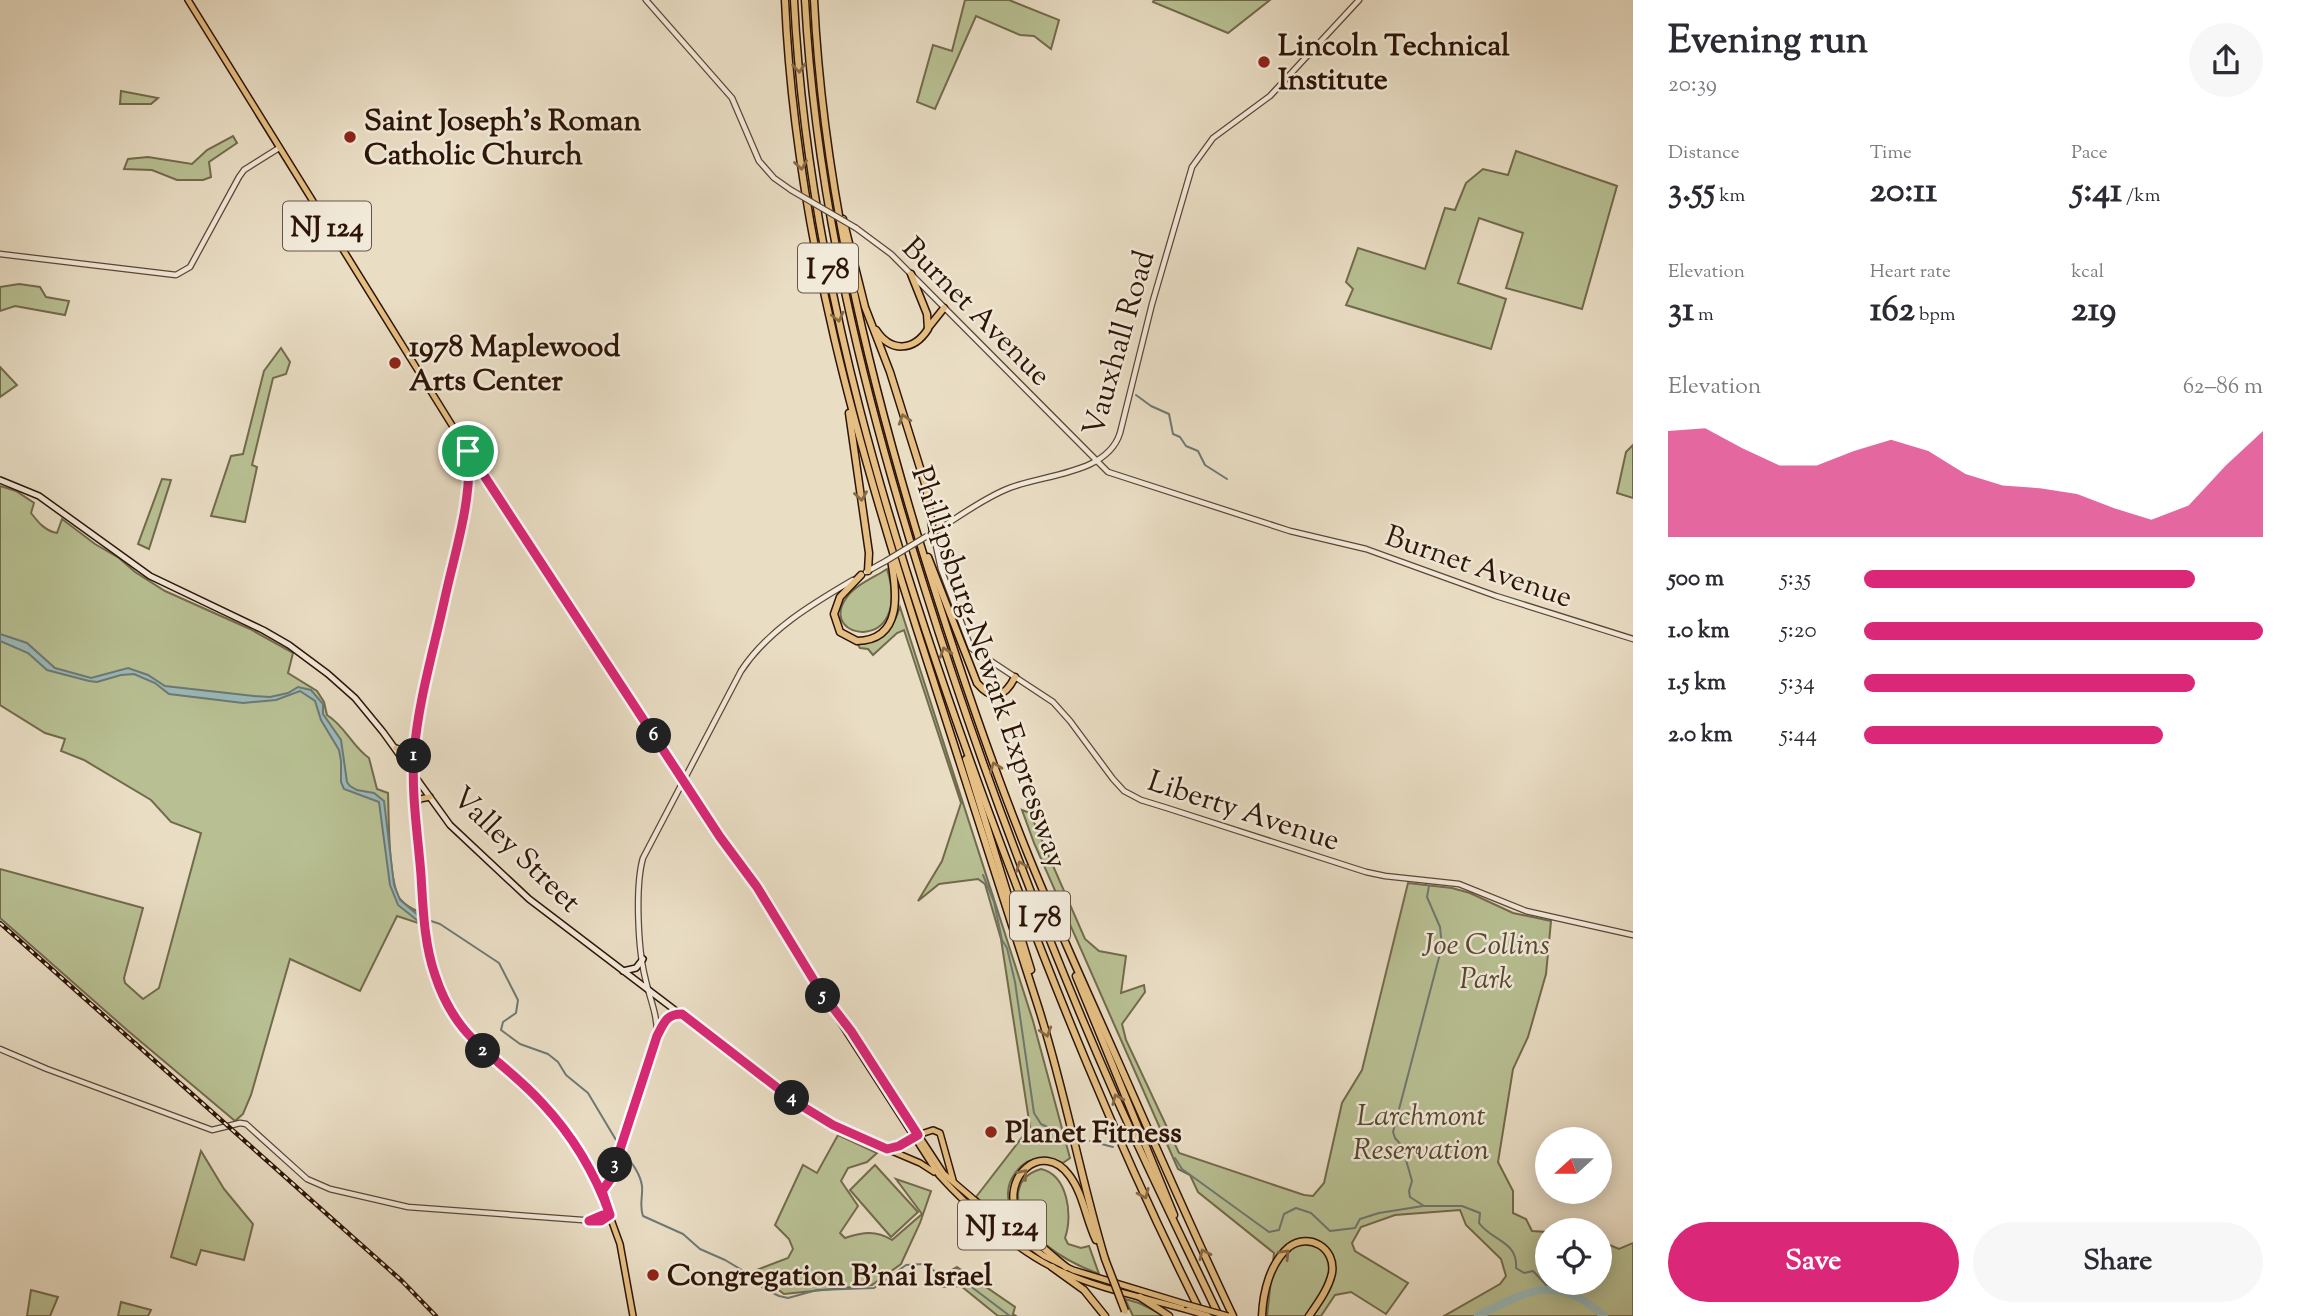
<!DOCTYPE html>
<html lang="en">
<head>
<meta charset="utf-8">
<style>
	body { margin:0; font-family:"Sorts Mill Goudy",serif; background:#f7f7f7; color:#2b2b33; height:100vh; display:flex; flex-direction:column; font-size:26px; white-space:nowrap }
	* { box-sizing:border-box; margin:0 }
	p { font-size:23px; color:#7c7c81 }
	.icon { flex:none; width:38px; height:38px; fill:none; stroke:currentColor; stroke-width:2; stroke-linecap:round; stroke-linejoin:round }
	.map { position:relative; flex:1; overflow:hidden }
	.side { display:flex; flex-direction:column; background:#fff; width:665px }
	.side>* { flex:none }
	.needle { width:46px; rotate:249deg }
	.buttons { position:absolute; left:1535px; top:1127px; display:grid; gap:14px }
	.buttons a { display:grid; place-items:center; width:77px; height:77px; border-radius:50%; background:#fff; box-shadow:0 4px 18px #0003; font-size:35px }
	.pin { position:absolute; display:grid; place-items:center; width:60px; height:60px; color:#fff; margin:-30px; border:4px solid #fff; border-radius:50%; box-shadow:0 2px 7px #0007 }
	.km { position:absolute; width:35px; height:35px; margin:-18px; border-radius:50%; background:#222; color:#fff; font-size:19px; line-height:35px; text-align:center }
	.round { display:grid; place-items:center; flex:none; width:74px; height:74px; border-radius:37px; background:#f7f7f7 }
	.headline { display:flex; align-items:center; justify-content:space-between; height:119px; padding:0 35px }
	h1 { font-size:38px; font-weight:700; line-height:52px }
	.metrics { display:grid; grid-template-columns:repeat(3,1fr); gap:10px; height:119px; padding:7px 35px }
	.metrics div { display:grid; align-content:center }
	.metrics b { font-size:35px; font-weight:700 }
	.metrics small { font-size:19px; font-weight:400 }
	.metrics p { font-size:19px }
	.chart { height:196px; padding:14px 35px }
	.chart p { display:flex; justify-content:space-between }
	.chart svg { width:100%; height:126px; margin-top:7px; fill:#db2777; opacity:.7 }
	.cta { display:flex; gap:14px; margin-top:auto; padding:14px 35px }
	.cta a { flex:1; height:80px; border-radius:42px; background:#db2777; color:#fff; font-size:28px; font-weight:700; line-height:80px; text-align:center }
	.cta a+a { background:#f7f7f7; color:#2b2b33 }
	ul { padding:0 35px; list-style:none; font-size:23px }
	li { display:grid; grid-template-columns:112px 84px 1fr; align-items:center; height:52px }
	li i { height:18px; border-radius:9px; background:#db2777 }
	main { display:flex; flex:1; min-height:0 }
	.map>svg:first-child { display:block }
</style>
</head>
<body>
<main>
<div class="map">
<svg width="1633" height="1316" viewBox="0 0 1633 1316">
	<rect width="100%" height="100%" fill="#e9ddc4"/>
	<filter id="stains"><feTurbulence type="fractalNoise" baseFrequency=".00286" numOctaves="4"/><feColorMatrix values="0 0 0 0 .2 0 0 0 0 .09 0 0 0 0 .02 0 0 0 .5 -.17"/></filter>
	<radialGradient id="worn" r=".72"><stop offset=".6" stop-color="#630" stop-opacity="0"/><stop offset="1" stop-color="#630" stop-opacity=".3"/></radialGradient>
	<g fill="#b8c093" stroke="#726a4c" stroke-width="2">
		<polygon points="965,0 1009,0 1059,20 1051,49 1034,36 1020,35 976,16 935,109 917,102 933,45 952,51"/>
		<polygon points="1154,0 1270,0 1228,33 1153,2"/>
		<polygon points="121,91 158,98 151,104 120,104"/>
		<polygon points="233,136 237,143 209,162 211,177 203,180 177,180 152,170 124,169 128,159 148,157 192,164 207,150"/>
		<polygon points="1516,151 1617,186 1582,309 1506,288 1523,233 1479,218 1458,283 1506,299 1491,349 1346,305 1353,289 1346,282 1358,248 1425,269 1445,208 1455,210 1466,183 1483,169 1508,175"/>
		<polygon points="19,284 40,287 46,297 69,301 65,315 15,306 0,311 0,287"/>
		<polygon points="281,348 290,362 286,374 273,378 252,465 257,467 245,522 211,516 231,456 243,454 264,371"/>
		<polygon points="0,367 17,385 0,397"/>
		<polygon points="1633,445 1633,498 1617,493 1626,452"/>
		<polygon points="162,479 171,480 149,549 138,544"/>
		<path d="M0,486L16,491L34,503L31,513C38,522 45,531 57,533L62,519L95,544L119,558L135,572L165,591L250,629L293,653L288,673L317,691L324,702L327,715C345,726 352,746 369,758L377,789L388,793C389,816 388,881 400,899C405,905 412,909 419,912L418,923L397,916L360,991L290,959L251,1095L243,1114L235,1121L127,1030L0,918V869L143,908L124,978L125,983L143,999L159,988L201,833L171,822L151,800L84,760L61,751L65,739L45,733L0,705Z"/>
		<path d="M887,569C914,655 815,641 847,597C855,585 875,577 887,569Z"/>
		<path d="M900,607L1033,1021L1070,1158L1063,1163C1056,1161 1049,1158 1041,1158C1020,1159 1004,1182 1009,1202C1011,1215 1019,1226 1025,1238L976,1197L1030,1127L1001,939L985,884L978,879L939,884L918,901L942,861L961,803L904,630L897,633L873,655L868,649L860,648L857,643C882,644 893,629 900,607Z"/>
		<polygon points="1022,810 1030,813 1085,939 1099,951 1126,956 1121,993 1144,985 1145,992 1122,1024 1126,1040 1179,1153 1304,1195 1313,1196 1324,1183 1342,1103 1362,1070 1408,883 1452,888 1470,893 1513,913 1551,921 1546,974 1528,1037 1513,1069 1498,1162 1513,1191 1513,1213 1526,1219 1532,1231 1547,1232 1547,1283 1600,1283 1600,1241 1619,1249 1633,1243 1633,1316 1444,1316 1500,1284 1506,1276 1501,1259 1466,1225 1460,1210 1395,1215 1361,1227 1352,1243 1355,1251 1408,1283 1386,1314 1351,1292 1335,1295 1321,1316 1267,1316 1274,1253 1198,1192 1190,1175 1178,1169 1034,843"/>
		<path d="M838,1135L877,1153L867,1162L848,1168L841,1181L858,1206L840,1233L845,1238C863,1232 876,1230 892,1240L922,1214L896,1179L931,1191L920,1223L901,1264L872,1285L784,1294L754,1271L788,1258L793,1249L789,1239L775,1225L803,1165L817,1173Z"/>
		<polygon points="201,1151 224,1189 253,1224 244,1260 201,1250 196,1265 171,1257"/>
		<polygon points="875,1165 918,1212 891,1237 850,1190"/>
		<path d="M1041,1169C1068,1175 1073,1216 1065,1238L1068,1244L1081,1248L1089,1246L1099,1274C1067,1262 1018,1236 1018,1195C1019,1181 1027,1173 1041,1169Z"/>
		<polygon points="957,1267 1015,1307 1013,1314 1016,1316 998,1316 961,1286 941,1287 941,1280 950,1271"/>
		<polygon points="31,1290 58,1297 50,1316 27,1316"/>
		<polygon points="1125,1299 1139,1303 1165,1316 1133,1316"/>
		<polygon points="121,1302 151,1310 148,1316 118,1316"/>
	</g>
	<polygon fill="#99babb" stroke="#6e7873" stroke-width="2" points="0,634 27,643 55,668 91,678 128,668 148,675 165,686 254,696 270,697 288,693 298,687 311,690 323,704 323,714 341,740 347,782 350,786 357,790 374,793 384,801 394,885 400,900 418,915 418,921 398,905 390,885 379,802 344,789 341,782 341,761 339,750 321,720 315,701 300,691 276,700 243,703 169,694 155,683 134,674 121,675 97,682 89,681 47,670 28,653 0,641"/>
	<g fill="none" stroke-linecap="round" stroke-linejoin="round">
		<g stroke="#6e7873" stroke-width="2">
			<polyline points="1136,395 1151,406 1169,414 1173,434 1180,437 1186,446 1198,451 1205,465 1227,479"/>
			<polyline points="983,875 994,902 1002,940 1007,948 1015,982 1034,1113 1041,1124 1056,1131"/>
			<path d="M1429,886L1427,897L1440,927L1442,946L1393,1132L1395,1138L1402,1146L1412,1181L1409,1191L1410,1197L1424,1206H1462L1480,1213L1479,1223C1492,1241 1518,1241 1516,1268L1524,1273L1533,1271L1549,1288"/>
			<polyline points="428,920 440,924 499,963 518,1000 516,1013 503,1022 501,1030 520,1044 548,1054 558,1062 566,1075 588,1093 619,1145"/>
			<polyline points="1090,1141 1113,1147"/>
			<path d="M622,1150C630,1161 640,1172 642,1186C643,1197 639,1205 643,1216L683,1234L700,1249L725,1260L752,1276L763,1288L779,1296L788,1298L817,1290L874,1288L906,1265L924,1264L939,1274L945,1272L957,1276L1010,1316"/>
			<polyline points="1175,1158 1182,1169 1269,1232 1279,1230 1284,1214 1296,1208 1311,1213 1330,1231 1355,1228 1360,1219 1379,1213 1423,1206"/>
		</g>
		<path stroke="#99babb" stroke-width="8" d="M1478,1316C1529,1290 1555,1273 1604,1316"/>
		<g stroke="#5c4636" stroke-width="7">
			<g id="tertiary">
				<polyline points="646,0 732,98 759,161 774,178 791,190"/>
				<polyline points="856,228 891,254 1108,472 1290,531 1366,549 1496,596 1633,639"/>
				<polyline points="0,254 176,275 190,267 239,177 244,170 279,148"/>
				<polyline points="933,532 941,569 971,648 1053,702 1070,721 1113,779 1124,791 1141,800 1167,808 1366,872 1385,876 1459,884 1526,911 1633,935"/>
				<path d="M931,534C956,519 980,500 1007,489C1042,474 1107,475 1120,433L1152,304L1192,167L1213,138L1270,96L1359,0"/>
				<polyline points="866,572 886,561"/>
				<polyline points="0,1049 47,1069 212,1130 240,1123 246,1124 307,1179 330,1189 408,1207 596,1221 605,1219 610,1215"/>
				<path d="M602,1191L610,1180L657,1036C658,1015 649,997 645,977C638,949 635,886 643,858L741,671C768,630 812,604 853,580"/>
				<polyline points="591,1220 609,1215"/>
			</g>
		</g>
		<g stroke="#2d1406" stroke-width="8">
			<g id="secondary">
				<polyline points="0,480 39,496 150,576 263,630 289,645 328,674 355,698 383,732 450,825 529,899 797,1103 833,1124 887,1149 899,1146 918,1135"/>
				<polyline points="623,971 636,968 643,959"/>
				<polyline points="657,1036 667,1017 680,1014"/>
			</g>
		</g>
		<g stroke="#2d1406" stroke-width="8">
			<g id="primary">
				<path d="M188,0L468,451L720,837L756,887L821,992L939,1175C967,1206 1013,1247 1050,1266C1093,1288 1142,1297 1188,1310"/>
				<polyline points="468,454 464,508 420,710 414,756 423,900 429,954 442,993 462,1028 477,1045 543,1103 568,1133 596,1178 620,1244 633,1316"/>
				<polyline points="396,748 406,751 415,745"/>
				<polyline points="417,803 420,799 430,797"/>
				<polyline points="848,1028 944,1174 1019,1238 1044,1256 1073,1270 1185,1304"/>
				<polyline points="918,1135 933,1130 940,1133 953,1180"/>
				<polyline points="887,1149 920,1163 934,1172"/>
			</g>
		</g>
		<g stroke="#2d1406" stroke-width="9">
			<g id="motorway">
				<path d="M785,0C795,230 859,452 930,670C965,780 1001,889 1036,1000C1064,1085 1079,1173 1105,1259"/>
				<path d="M794,0C808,278 892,547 987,807C1050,978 1118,1148 1200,1311"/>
				<path d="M805,0C816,201 864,395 924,586C978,759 1042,929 1115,1095C1148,1169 1184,1242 1219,1316"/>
				<path d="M814,0C823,184 866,364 919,540C952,647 987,753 1029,857C1057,926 1088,993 1118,1061C1156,1147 1193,1232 1233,1316"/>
				<polyline points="843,219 865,307 890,372 926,487 933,532"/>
				<polyline points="928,328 944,308"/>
				<path d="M876,330C891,353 914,351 928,329L927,314L911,274"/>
				<polyline points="849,413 869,553 868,571"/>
				<path d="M928,557L977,683C993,702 1005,697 1015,677"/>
				<path d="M861,575L840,597L834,614L840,632L857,641C903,640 897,592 891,560"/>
				<polyline points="966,759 1031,970"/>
				<polyline points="1076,976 1174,1215"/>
				<polyline points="1052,1267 1084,1290 1105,1316"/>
				<path d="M1066,1267C1048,1252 1029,1238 1018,1217C999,1176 1043,1140 1069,1175C1083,1193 1086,1219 1096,1240"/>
				<polyline points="1140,1297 1169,1316"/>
				<path d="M1262,1316C1263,1292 1270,1263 1289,1247C1309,1232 1336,1248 1332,1273C1329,1288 1318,1303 1309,1316"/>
			</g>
		</g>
		<use href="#tertiary" stroke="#f1e9d9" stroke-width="4.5"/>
		<use href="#secondary" stroke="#f1e9d9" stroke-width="5"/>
		<use href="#primary" stroke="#e4be82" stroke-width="5"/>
		<use href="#motorway" stroke="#e4be82" stroke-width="6"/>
		<g stroke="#2d1406" stroke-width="4.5">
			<polyline id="rail" points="0,923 402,1281 436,1316"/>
		</g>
		<use href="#rail" stroke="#f1e9d9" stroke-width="2" stroke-dasharray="5" stroke-linecap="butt"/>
		<g stroke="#5c4636" stroke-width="7" stroke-linecap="butt">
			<g id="tertiary-bridge">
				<polyline points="791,190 856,228"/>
				<polyline points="886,561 927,536"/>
			</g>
		</g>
		<g stroke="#2d1406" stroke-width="8" stroke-linecap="butt">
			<g id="primary-bridge">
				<polyline points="1185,1304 1228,1316"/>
				<polyline points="1188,1310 1208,1316"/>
			</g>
		</g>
		<g stroke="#2d1406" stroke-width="9" stroke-linecap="butt">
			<polyline id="motorway-bridge" points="1105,1259 1125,1311"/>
		</g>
		<use href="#tertiary-bridge" stroke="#f1e9d9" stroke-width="4.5"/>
		<use href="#primary-bridge" stroke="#e4be82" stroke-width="5"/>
		<use href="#motorway-bridge" stroke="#e4be82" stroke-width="6"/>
	</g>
	<defs><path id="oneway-chevron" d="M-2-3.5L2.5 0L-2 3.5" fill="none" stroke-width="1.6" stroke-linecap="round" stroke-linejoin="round" transform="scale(1.75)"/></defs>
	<g stroke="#886944">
		<use href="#oneway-chevron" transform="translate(799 68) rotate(85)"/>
		<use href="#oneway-chevron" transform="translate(801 165) rotate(82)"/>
		<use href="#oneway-chevron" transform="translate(838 317) rotate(77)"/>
		<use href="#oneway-chevron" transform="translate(904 419) rotate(-107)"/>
		<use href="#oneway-chevron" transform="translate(861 496) rotate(82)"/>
		<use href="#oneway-chevron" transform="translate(945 652) rotate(-108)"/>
		<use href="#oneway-chevron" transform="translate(995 767) rotate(-110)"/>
		<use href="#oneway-chevron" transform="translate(1021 866) rotate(-111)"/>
		<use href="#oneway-chevron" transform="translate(1046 1032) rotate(73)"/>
		<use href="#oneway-chevron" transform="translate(1117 1099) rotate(-114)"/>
		<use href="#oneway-chevron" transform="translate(1023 1174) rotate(-49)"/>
		<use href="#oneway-chevron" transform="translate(1144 1194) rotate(66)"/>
		<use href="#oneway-chevron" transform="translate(1204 1254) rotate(-115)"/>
		<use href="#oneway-chevron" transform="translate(1285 1254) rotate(-47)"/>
	</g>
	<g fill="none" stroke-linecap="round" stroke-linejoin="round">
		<g stroke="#fff" stroke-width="14">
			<path id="route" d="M468,451C473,499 454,555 444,602C433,652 418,703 414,753C411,793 418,836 421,875C423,908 424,943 435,975C457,1043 498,1055 542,1103C573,1136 595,1173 610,1215H603L589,1221H601L610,1215L602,1191L610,1180L657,1036C664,1023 666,1014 682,1014L797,1103L833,1125L887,1149L899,1146L918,1135L851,1031L821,992L757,887L720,837L468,451"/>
		</g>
		<use href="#route" stroke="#db2777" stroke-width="9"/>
	</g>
	<g fill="#8f2418" stroke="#f1e9d9" stroke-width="2.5">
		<circle cx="1264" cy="62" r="7"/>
		<circle cx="350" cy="137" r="7"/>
		<circle cx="395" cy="363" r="7"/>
		<circle cx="991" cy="1132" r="7"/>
		<circle cx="653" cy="1275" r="7"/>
	</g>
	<g text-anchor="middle" stroke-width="5" stroke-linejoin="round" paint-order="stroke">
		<g fill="#f1e9d9" stroke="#685445" stroke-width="2">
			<rect x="283" y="201.5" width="88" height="49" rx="5"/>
			<rect x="798" y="243.5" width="60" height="49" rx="5"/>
			<rect x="1010" y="891.5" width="60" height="49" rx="5"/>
			<rect x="958" y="1200.5" width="88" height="49" rx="5"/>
		</g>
		<g font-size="28" font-weight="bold" fill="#2d1406">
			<text x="327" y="236">NJ 124</text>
			<text x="828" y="278">I 78</text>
			<text x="1040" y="926">I 78</text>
			<text x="1002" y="1235">NJ 124</text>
		</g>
		<g font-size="30" font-weight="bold" fill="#2d1406" stroke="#f1e9d9" text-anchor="start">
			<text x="1278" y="55">Lincoln Technical<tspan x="1278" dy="34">Institute</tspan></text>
			<text x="364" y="130">Saint Joseph's Roman<tspan x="364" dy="34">Catholic Church</tspan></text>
			<text x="409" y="356">1978 Maplewood<tspan x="409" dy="34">Arts Center</tspan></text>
			<text x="1005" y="1142">Planet Fitness</text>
			<text x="667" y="1285">Congregation B'nai Israel</text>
		</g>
		<g font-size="30" fill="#2d1406" stroke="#f1e9d9">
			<text transform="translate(977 311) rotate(45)" y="10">Burnet Avenue</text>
			<text transform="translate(1118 343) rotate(-74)" y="10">Vauxhall Road</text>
			<text transform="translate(1479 566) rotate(19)" y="10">Burnet Avenue</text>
			<text transform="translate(990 667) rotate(71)" y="10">Phillipsburg-Newark Expressway</text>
			<text transform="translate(1244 810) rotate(18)" y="10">Liberty Avenue</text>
			<text transform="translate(517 849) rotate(44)" y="10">Valley Street</text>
		</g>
		<g font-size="30" font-style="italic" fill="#574830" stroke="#f1e9d9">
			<text x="1486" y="954">Joe Collins<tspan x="1486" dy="34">Park</tspan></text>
			<text x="1421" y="1125">Larchmont<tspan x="1421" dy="34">Reservation</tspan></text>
		</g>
	</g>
	<rect width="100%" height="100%" filter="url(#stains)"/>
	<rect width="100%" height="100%" fill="url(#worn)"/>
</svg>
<div class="buttons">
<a><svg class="needle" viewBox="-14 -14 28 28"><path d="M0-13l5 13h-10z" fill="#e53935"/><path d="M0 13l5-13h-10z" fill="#7c7c81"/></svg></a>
<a><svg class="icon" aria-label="locate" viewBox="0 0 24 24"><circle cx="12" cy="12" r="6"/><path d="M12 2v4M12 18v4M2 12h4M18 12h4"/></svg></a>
</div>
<div class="pin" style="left:468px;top:451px;background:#1e9e55"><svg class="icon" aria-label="arrive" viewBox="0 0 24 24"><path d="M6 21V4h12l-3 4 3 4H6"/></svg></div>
<b class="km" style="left:414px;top:756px">1</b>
<b class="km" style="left:483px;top:1051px">2</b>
<b class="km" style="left:615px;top:1165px">3</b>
<b class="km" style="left:792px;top:1098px">4</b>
<b class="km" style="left:823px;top:996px">5</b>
<b class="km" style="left:654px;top:736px">6</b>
</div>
<section class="side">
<div class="headline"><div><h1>Evening run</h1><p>20:39</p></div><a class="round"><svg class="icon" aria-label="share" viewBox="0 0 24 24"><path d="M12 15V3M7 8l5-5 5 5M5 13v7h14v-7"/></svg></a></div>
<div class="metrics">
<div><p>Distance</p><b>3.55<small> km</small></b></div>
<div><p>Time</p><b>20:11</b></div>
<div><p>Pace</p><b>5:41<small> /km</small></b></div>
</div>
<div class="metrics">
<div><p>Elevation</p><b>31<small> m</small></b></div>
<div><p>Heart rate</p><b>162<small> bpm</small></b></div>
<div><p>kcal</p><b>219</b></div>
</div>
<div class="chart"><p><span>Elevation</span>62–86 m</p>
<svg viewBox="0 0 160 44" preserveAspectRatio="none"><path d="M0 44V7L10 6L20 13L30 19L40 19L50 14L60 10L70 14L80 22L90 26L100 27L110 29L120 34L130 38L140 33L150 19L160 7V44z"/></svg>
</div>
<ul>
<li><b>500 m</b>5:35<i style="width:83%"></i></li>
<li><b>1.0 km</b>5:20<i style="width:100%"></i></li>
<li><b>1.5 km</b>5:34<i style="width:83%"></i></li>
<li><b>2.0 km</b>5:44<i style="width:75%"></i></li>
</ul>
<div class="cta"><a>Save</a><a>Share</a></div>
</section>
</main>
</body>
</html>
